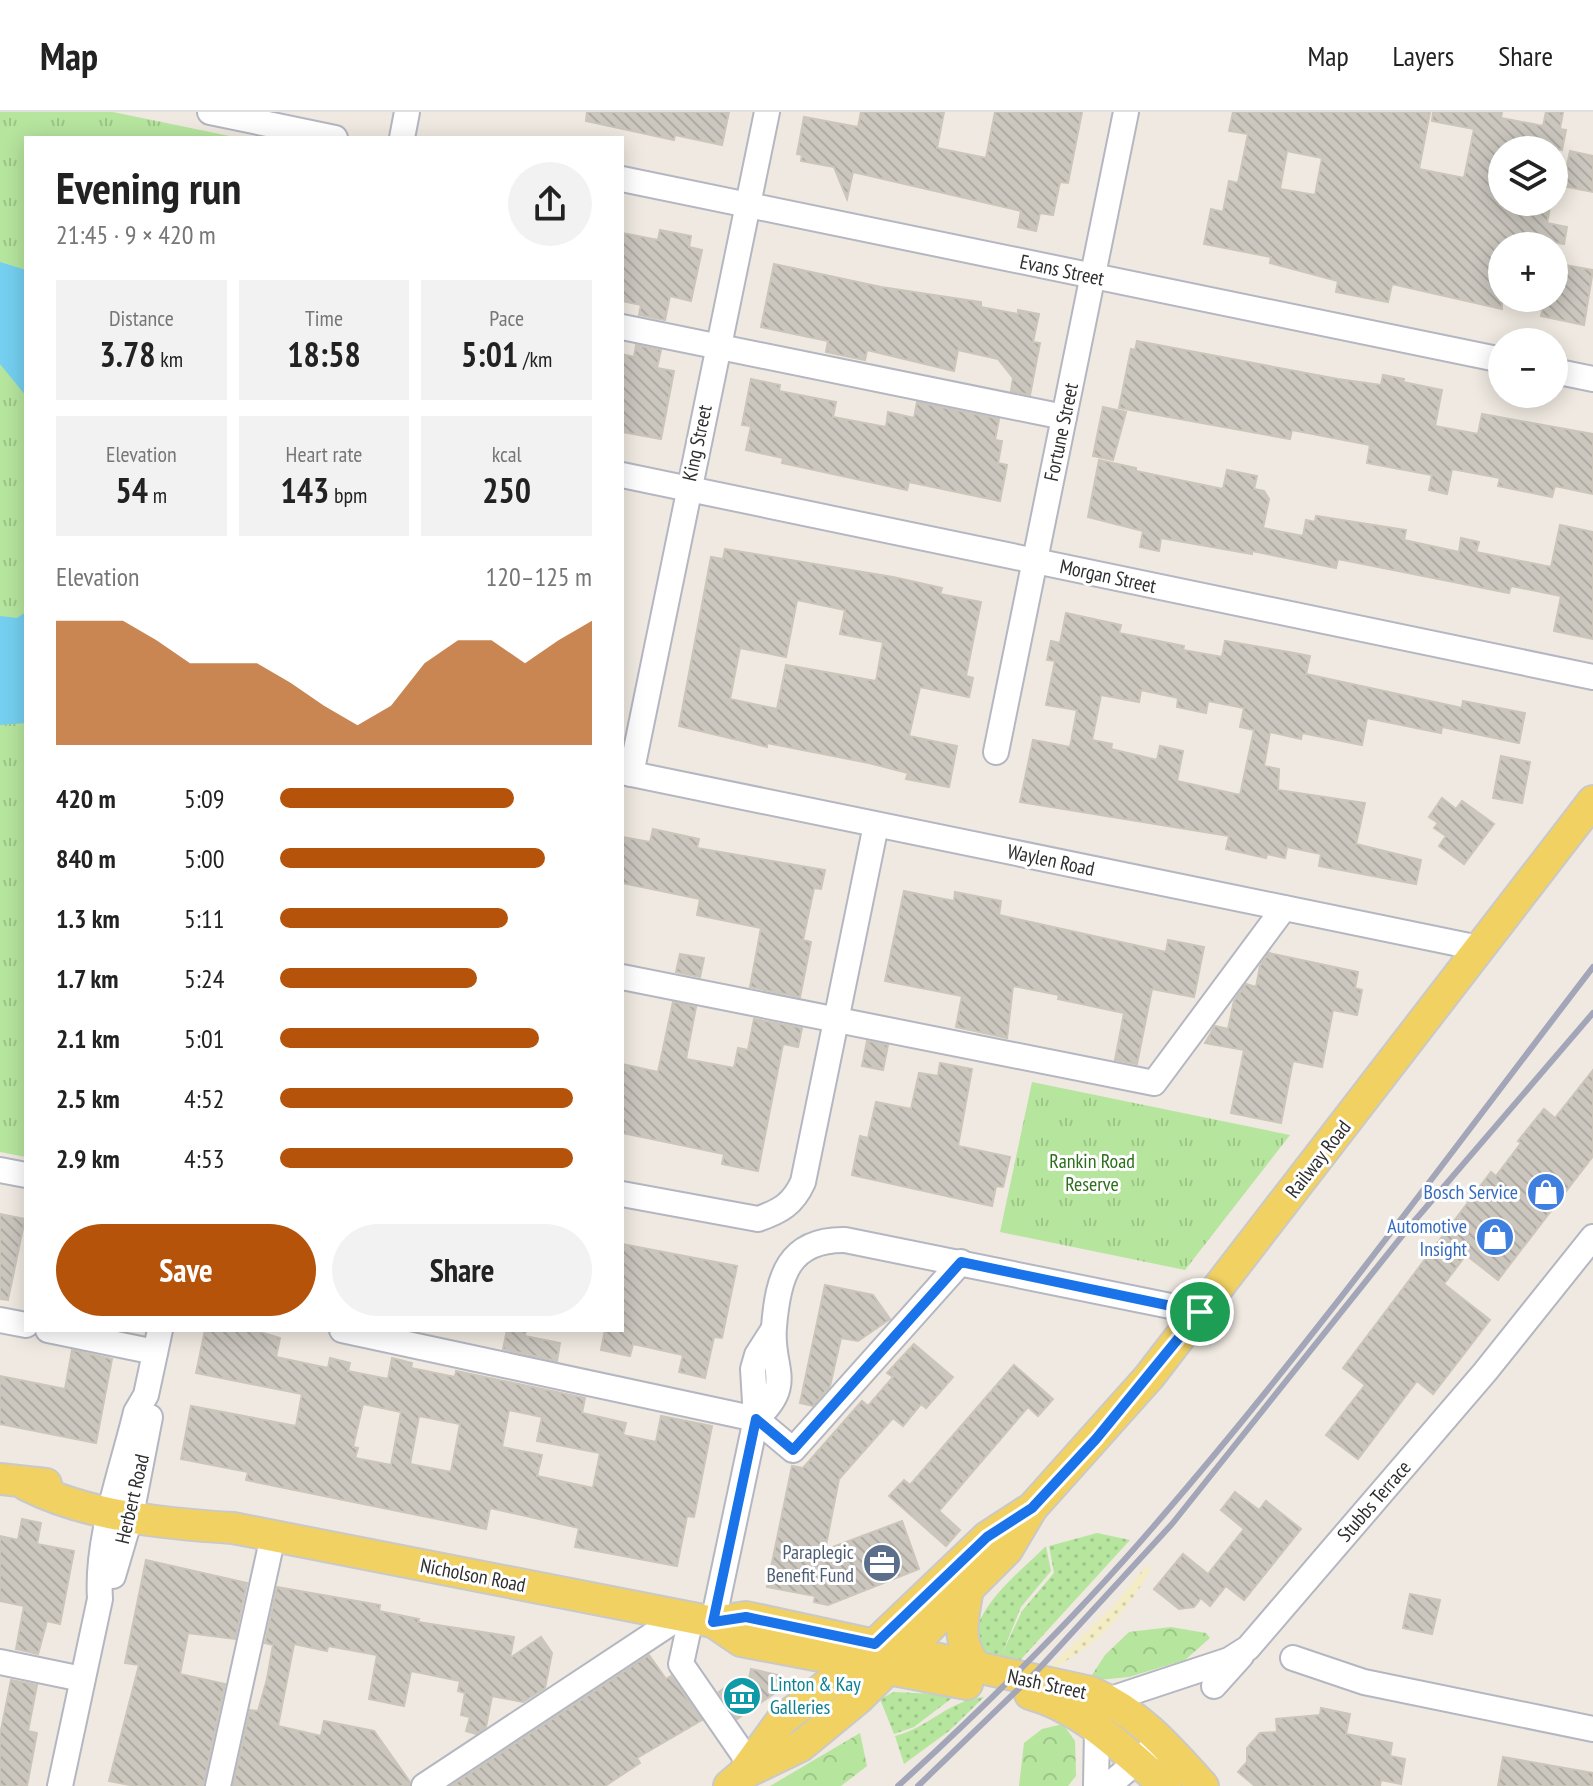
<!DOCTYPE html>
<html lang="en">
<head>
<meta charset="utf-8">
<style>
	body { margin:0; font-family:"PT Sans Narrow",sans-serif; background:#f2f2f2; color:#222; height:100vh; display:flex; flex-direction:column; font-size:30px; white-space:nowrap }
	* { box-sizing:border-box; margin:0 }
	p { font-size:26px; color:#767676 }
	.icon { flex:none; width:44px; height:44px; fill:none; stroke:currentColor; stroke-width:2; stroke-linecap:round; stroke-linejoin:round }
	.map { position:relative; flex:1; overflow:hidden }
	.side { position:absolute; left:24px; top:24px; width:600px; height:1196px; display:flex; flex-direction:column; background:#fff; border-radius:0px; box-shadow:0 4px 20px #0003 }
	.side>* { flex:none }
	.fabs { position:absolute; left:1488px; top:24px; display:grid; gap:16px }
	.fabs a { display:grid; place-items:center; width:80px; height:80px; border-radius:50%; background:#fff; box-shadow:0 4px 20px #0003; font-size:40px }
	.pin { position:absolute; display:grid; place-items:center; width:68px; height:68px; color:#fff; margin:-34px; border:4px solid #fff; border-radius:50%; box-shadow:0 2px 8px #0007 }
	.round { display:grid; place-items:center; flex:none; width:84px; height:84px; border-radius:42px; background:#f2f2f2 }
	.head { display:flex; align-items:center; justify-content:space-between; height:136px; padding:0 32px }
	h1 { font-size:44px; font-weight:600; line-height:60px }
	.figures { display:grid; grid-template-columns:repeat(3,1fr); gap:12px; height:136px; padding:8px 32px }
	.figures div { display:grid; align-content:center; border-radius:0px; background:#f2f2f2; text-align:center }
	.figures b { font-size:34px; font-weight:600 }
	.figures small { font-size:22px; font-weight:400 }
	.figures p { font-size:22px }
	.chart { height:224px; padding:16px 32px }
	.chart p { display:flex; justify-content:space-between }
	.chart svg { width:100%; height:144px; margin-top:8px; fill:#b45309; opacity:.7 }
	.primary-button { display:flex; gap:16px; margin-top:auto; padding:16px 32px }
	.primary-button a { flex:1; height:92px; border-radius:48px; background:#b45309; color:#fff; font-size:32px; font-weight:600; line-height:92px; text-align:center }
	.primary-button a+a { background:#f2f2f2; color:#222 }
	ul { padding:0 32px; list-style:none; font-size:26px }
	li { display:grid; grid-template-columns:128px 96px 1fr; align-items:center; height:60px }
	li i { height:20px; border-radius:10px; background:#b45309 }
	header { display:flex; align-items:center; gap:48px; box-sizing:border-box; height:112px; padding:0 40px; background:#fff; border-bottom:2px solid #e0e0e0 }
	header strong { font-size:38px }
	nav { display:flex; gap:44px; margin-inline-start:auto; font-size:28px }
	.map>svg:first-child { display:block }
</style>
</head>
<body>
<header>
<strong>Map</strong>
<nav><a>Map</a><a>Layers</a><a>Share</a></nav>
</header>
<div class="map">
<svg width="1593" height="1674" viewBox="0 0 1593 1674">
	<defs>
		<pattern id="grass-dots" width="8" height="8" patternUnits="userSpaceOnUse" patternTransform="scale(2)"><rect width="8" height="8" fill="#b6e59e"/><path d="M2 2h.1M6 6h.1" fill="none" stroke="#9dc588" stroke-width="1.8" stroke-linecap="round"/></pattern>
		<pattern id="forest-crowns" width="20" height="18" patternUnits="userSpaceOnUse" patternTransform="scale(2)"><rect width="20" height="18" fill="#b6e59e"/><path d="M2 6a3 3 0 1 1 6 0M12 15a3 3 0 1 1 6 0" fill="none" stroke="#9dc588"/></pattern>
		<pattern id="sand-dots" width="8" height="8" patternUnits="userSpaceOnUse" patternTransform="scale(2)"><rect width="8" height="8" fill="#f3ecc5"/><path d="M2 2h.1M6 6h.1" fill="none" stroke="#d1cbaa" stroke-width="1.8" stroke-linecap="round"/></pattern>
		<pattern id="park-tufts" width="24" height="20" patternUnits="userSpaceOnUse" patternTransform="scale(2)"><rect width="24" height="20" fill="#b6e59e"/><path d="M3 7l-1-3M5 7V3M7 7l1-3M15 17l-1-3M17 17v-4M19 17l1-3" fill="none" stroke="#9dc588"/></pattern>
		<pattern id="building-back-hatch" width="6" height="6" patternUnits="userSpaceOnUse" patternTransform="scale(2)"><rect width="6" height="6" fill="#cbc7bf"/><path d="M-1 5l2 2M0 0l6 6M5-1l2 2" fill="none" stroke="#afaba4"/></pattern>
	</defs>
	<rect width="100%" height="100%" fill="#efe9e1"/>
	<g fill="url(#grass-dots)">
		<path d="M1097,1421L1130,1428L1014,1555L991,1550L974,1530C977,1492 1020,1460 1046,1434L1051,1459L1021,1495L1002,1542L1022,1499L1054,1461L1049,1434Z"/>
		<polygon points="894,1580 956,1583 914,1615 894,1622 880,1587"/>
		<path d="M984,1585L949,1619L904,1652L895,1624C928,1616 949,1588 984,1585Z"/>
	</g>
	<g fill="url(#forest-crowns)">
		<polygon points="1171,1515 1206,1521 1210,1526 1185,1548 1129,1565 1088,1569 1105,1543 1129,1520"/>
		<polygon points="1063,1612 1075,1629 1076,1664 1068,1674 1019,1674 1024,1631 1042,1617"/>
		<polygon points="860,1621 867,1654 841,1674 770,1674"/>
	</g>
	<path fill="url(#sand-dots)" d="M1146,1454L1151,1457C1122,1507 1096,1535 1044,1561L1117,1490Z"/>
	<g fill="url(#park-tufts)">
		<polygon points="0,0 113,0 239,26 26,26 26,1045 0,1040"/>
		<polygon points="1032,970 1290,1023 1185,1158 1000,1120"/>
	</g>
	<g fill="#75cff0">
		<polygon points="0,150 26,158 26,284 0,252"/>
		<polygon points="26,500 26,611 0,613 0,504 17,506"/>
	</g>
	<g fill="url(#building-back-hatch)" stroke="#cbc5ba" stroke-width="2" fill-rule="evenodd">
		<polygon points="587,0 729,0 722,33 675,23 674,28 586,9"/>
		<polygon points="861,0 944,0 937,36 986,46 995,0 1082,0 1068,71 1060,70 1053,103 1040,101 1036,119 1018,115 1021,99 853,60 847,87 834,55 801,49 802,43 797,42 804,5 858,15"/>
		<path d="M1233,0H1430L1419,57L1464,66L1474,17L1432,9L1433,0H1502L1501,6L1543,14L1546,0H1563L1560,17L1566,18L1562,38L1523,30L1521,38H1502V90H1551L1547,111L1567,115L1564,132L1522,124L1520,134H1502V197L1392,172L1388,190L1336,180L1338,169L1270,151L1271,145L1204,132L1211,97L1223,100L1229,69L1238,71L1248,22L1229,19ZM1287,39L1322,46L1315,83L1280,77Z"/>
		<polygon points="1570,39 1593,44 1593,80 1563,74"/>
		<polygon points="660,118 691,124 689,135 702,138 691,189 670,184 665,208 639,203 641,193 622,189 622,121 658,128"/>
		<polygon points="1554,151 1593,158 1584,213 1541,204 1545,186 1554,186"/>
		<polygon points="774,152 881,175 981,190 981,195 1018,202 1018,198 1039,202 1033,230 1040,231 1030,283 1011,279 1013,266 998,247 958,238 954,259 867,238 865,248 826,240 828,229 761,215"/>
		<polygon points="1137,229 1338,267 1381,273 1383,263 1404,267 1403,270 1442,278 1435,314 1478,322 1482,302 1593,322 1593,382 1555,374 1552,385 1498,374 1500,366 1452,357 1447,382 1429,378 1432,363 1367,351 1370,333 1292,318 1290,327 1119,296 1131,237 1135,238"/>
		<polygon points="636,233 661,238 657,256 674,259 661,327 622,320 622,242 634,245"/>
		<polygon points="751,267 780,273 779,279 836,290 833,305 886,315 888,300 914,306 917,290 999,307 995,328 1002,329 998,351 1007,353 1000,389 909,370 907,378 782,351 783,346 746,338 751,314 742,313"/>
		<polygon points="1103,295 1126,300 1113,348 1093,344"/>
		<polygon points="1099,348 1136,356 1136,359 1223,377 1227,358 1257,364 1254,377 1264,379 1269,387 1263,416 1303,424 1306,408 1315,410 1316,404 1406,418 1404,428 1459,440 1461,426 1479,430 1476,440 1551,455 1560,413 1593,420 1593,527 1554,519 1561,484 1511,474 1509,481 1338,447 1336,456 1252,439 1252,442 1161,426 1159,439 1140,435 1143,419 1088,405"/>
		<path d="M725,437L893,465L942,476L940,482L981,490L966,564L973,566L969,585L920,575L909,624L957,634L949,675L906,667L908,661L869,651L767,631V635L679,614L711,445L723,447ZM797,488L845,498L840,522L883,530L876,569L786,553L777,597L730,587L740,536L786,545Z"/>
		<path d="M1066,501L1121,513L1119,521L1184,534L1183,538L1222,545L1225,529L1289,540L1310,544L1306,562L1462,596L1463,589L1525,601L1519,631L1442,615L1441,621L1367,606L1362,633L1302,621L1301,627L1270,620L1264,654L1279,657L1278,678L1365,691L1356,732L1421,748L1416,772L1319,754L1321,742L1287,735L1285,746L1267,742L1266,746L1226,737L1229,724L1020,690L1033,628L1070,635L1077,598L1046,593L1055,549L1047,548L1051,529L1060,531ZM1141,578L1178,586L1177,595L1206,601L1208,589L1244,596L1240,615L1254,618L1240,683L1177,669L1183,639L1160,634L1157,648L1111,637L1112,632L1092,628L1101,583L1139,590Z"/>
		<polygon points="1501,644 1530,650 1522,691 1493,686"/>
		<polygon points="1442,686 1456,697 1462,689 1494,712 1464,752 1439,734 1446,724 1434,716 1438,711 1429,705"/>
		<polygon points="653,717 699,727 697,736 825,758 821,777 814,776 803,828 811,830 800,885 750,875 761,816 697,803 700,787 622,771 622,725 650,730"/>
		<polygon points="904,779 954,789 955,780 1001,789 999,803 1166,840 1168,828 1204,835 1194,885 1152,877 1137,952 1115,948 1124,901 1058,887 1059,883 1013,874 1007,926 956,915 962,884 885,869"/>
		<polygon points="1269,841 1358,860 1355,876 1362,878 1357,903 1333,898 1322,955 1293,949 1281,1011 1231,1001 1244,938 1205,931 1215,914 1228,917 1234,889 1246,872 1256,875 1260,854"/>
		<polygon points="680,842 704,846 700,865 676,860"/>
		<polygon points="673,890 696,895 686,947 734,956 738,936 748,938 754,907 802,916 798,935 783,932 758,1059 722,1052 724,1042 622,1021 622,952 658,960"/>
		<polygon points="867,929 888,933 883,958 862,954"/>
		<polygon points="940,951 972,957 958,1034 1010,1045 1003,1075 996,1074 992,1094 852,1063 860,1024 868,1026 876,990 911,997 919,961 938,964"/>
		<polygon points="1593,958 1593,1044 1498,1168 1466,1143 1444,1172 1490,1208 1433,1282 1417,1269 1358,1347 1326,1323 1365,1273 1343,1256 1491,1060 1496,1064 1521,1031 1518,1029 1544,997 1555,1006"/>
		<polygon points="0,1102 25,1107 8,1188 0,1187"/>
		<polygon points="622,1132 737,1154 722,1226 714,1225 705,1266 679,1260 683,1243 633,1232 630,1244 601,1238 605,1218 622,1218"/>
		<polygon points="825,1173 873,1183 890,1207 858,1229 841,1226 830,1274 813,1294 800,1291"/>
		<path d="M205,1218H253L280,1226L276,1245L328,1256L330,1246L350,1251L348,1259L388,1267L392,1246L412,1251L411,1256L455,1265L456,1259L585,1286L582,1301L626,1311L623,1323L656,1330L661,1304L712,1314L694,1405L687,1404L677,1454L575,1435L579,1416L490,1396L486,1417L246,1368L248,1360L181,1347L191,1294L296,1314L302,1282L196,1261ZM363,1292L401,1300L391,1353L355,1346L358,1336L353,1335ZM509,1298L542,1305L537,1329L600,1341L593,1376L537,1364L542,1343L502,1335ZM419,1304L460,1312L451,1360L410,1352Z"/>
		<polygon points="507,1218 526,1218 525,1224 560,1231 557,1249 503,1237"/>
		<polygon points="914,1232 953,1265 926,1296 921,1292 903,1314 893,1306 839,1367 825,1438 902,1409 919,1457 828,1493 814,1490 815,1484 767,1475 792,1354 803,1356 862,1289 868,1294 893,1265 887,1261"/>
		<polygon points="72,1238 112,1247 96,1331 0,1312 0,1264 65,1277"/>
		<polygon points="1014,1253 1053,1287 1038,1304 1028,1295 939,1399 960,1418 946,1434 889,1384 904,1368 910,1373"/>
		<polygon points="1235,1380 1259,1398 1266,1389 1301,1417 1244,1488 1226,1474 1210,1494 1201,1486 1194,1495 1179,1497 1154,1477 1183,1442 1208,1462 1244,1417 1221,1398"/>
		<polygon points="22,1407 41,1411 37,1432 74,1439 60,1512 47,1509 38,1542 16,1537 24,1494 0,1489 0,1424 18,1428"/>
		<polygon points="146,1448 247,1471 235,1527 188,1521 180,1562 225,1572 203,1674 135,1674 109,1669 139,1553 125,1551"/>
		<polygon points="277,1475 380,1493 379,1499 419,1507 418,1510 514,1525 510,1546 541,1525 552,1541 545,1576 523,1590 492,1584 486,1615 476,1622 466,1619 470,1605 461,1603 465,1581 458,1579 460,1569 411,1559 404,1594 369,1587 377,1543 328,1534 327,1539 294,1532 278,1614 321,1624 324,1609 374,1619 410,1670 409,1674 233,1674 250,1598 258,1599 267,1567 273,1533 265,1531"/>
		<polygon points="1410,1482 1440,1488 1432,1522 1403,1516"/>
		<polygon points="649,1543 666,1567 671,1564 702,1608 637,1646 640,1651 605,1674 451,1674"/>
		<polygon points="751,1557 778,1563 782,1576 737,1607 719,1580 730,1572 744,1593"/>
		<polygon points="11,1568 37,1573 28,1619 37,1621 27,1674 0,1674 0,1623"/>
		<polygon points="1321,1596 1350,1602 1346,1622 1392,1631 1390,1644 1405,1647 1401,1672 1381,1668 1380,1674 1255,1674 1238,1660 1247,1650 1247,1636 1260,1621 1277,1620 1276,1607 1320,1603"/>
		<polygon points="1503,1645 1593,1661 1593,1674 1498,1674"/>
	</g>
	<g fill="none" stroke-linecap="round" stroke-linejoin="round">
		<g stroke="#b4b7c1" stroke-width="28">
			<g id="minor">
				<polyline points="210,0 335,26"/>
				<polyline points="402,26 407,0"/>
				<polyline points="622,67 1502,248"/>
				<polyline points="622,215 1064,305"/>
				<polyline points="1554,259 1593,267"/>
				<polyline points="622,363 1593,565"/>
				<polyline points="996,640 1126,0"/>
				<polyline points="622,660 1479,836"/>
				<polyline points="631,662 767,0"/>
				<polyline points="622,865 1154,971 1284,796"/>
				<polyline points="0,1058 26,1063"/>
				<path d="M622,1082L758,1107C781,1099 793,1092 803,1070L876,713"/>
				<polyline points="0,1208 26,1213"/>
				<polyline points="48,1218 155,1240"/>
				<polyline points="342,1218 756,1307 793,1338 961,1150"/>
				<path d="M756,1307C796,1271 770,1256 774,1215C778,1165 788,1127 845,1128L1200,1200"/>
				<polyline points="113,1464 131,1403 150,1305"/>
				<polyline points="691,1506 681,1552 750,1652"/>
				<polyline points="713,1510 756,1307 753,1257 757,1243 773,1218"/>
				<polyline points="1293,1546 1364,1570 1593,1617"/>
				<polyline points="0,1550 82,1567"/>
				<polyline points="1214,1574 1241,1544"/>
				<polyline points="1108,1588 1229,1548 1248,1536 1485,1260 1593,1125"/>
				<path d="M60,1674L100,1487C96,1426 122,1359 136,1300L146,1283L160,1218"/>
				<polyline points="218,1674 273,1424"/>
				<polyline points="424,1674 681,1504"/>
				<polyline points="1096,1674 1097,1616"/>
				<polyline points="1108,1674 1149,1639"/>
			</g>
		</g>
		<g stroke="#c9c9c9" stroke-width="34">
			<g id="major">
				<polyline points="0,1367 46,1372"/>
				<path d="M26,1373C87,1404 166,1412 233,1416L713,1510L746,1505L1091,1580C1139,1601 1169,1636 1203,1674"/>
				<path d="M968,1476C963,1509 955,1528 977,1556"/>
				<polyline points="713,1510 741,1529 967,1572"/>
				<path d="M1030,1582C1085,1597 1123,1639 1166,1674"/>
				<polyline points="746,1657 781,1609 854,1552 987,1425 1027,1399"/>
				<polyline points="729,1674 743,1662 801,1634 858,1587 1007,1438 1032,1396 1149,1265 1593,689"/>
			</g>
		</g>
		<use href="#minor" stroke="#fff" stroke-width="24"/>
		<use href="#major" stroke="#f2d163" stroke-width="30"/>
		<g stroke="#a3a6b8" stroke-width="6">
			<path d="M898,1674C990,1590 1079,1502 1160,1407C1313,1230 1451,1040 1593,855"/>
			<polyline points="918,1674 1036,1560 1172,1412 1410,1114 1593,901"/>
		</g>
	</g>
	<g fill="none" stroke-linecap="round" stroke-linejoin="round">
		<g stroke="#fff" stroke-width="16">
			<polygon id="route" points="961,1150 1200,1200 1096,1327 1032,1396 987,1425 875,1532 746,1505 713,1510 756,1307 793,1338"/>
		</g>
		<use href="#route" stroke="#1a73e8" stroke-width="10"/>
	</g>
	<defs>
		<g id="shop-disc" transform="scale(2)"><circle r="9.5" fill="#3f7fe0" stroke="#fff"/><path d="M-5-2.5h2.3a2.7 3.5 0 0 1 5.4 0H5L5.5 6h-11ZM-1.5-2.5h3a1.5 2.3 0 0 0-3 0Z" fill="#fff"/></g>
		<g id="office-disc" transform="scale(2)"><circle r="9.5" fill="#5c6f8a" stroke="#fff"/><path d="M-6-3h4V-5.5h4V-3h4V5H-6ZM-1-4.5V-3h2v-1.5ZM-6 0V1H6V0Z" fill="#fff"/></g>
		<g id="museum-disc" transform="scale(2)"><circle r="9.5" fill="#0f9aa8" stroke="#fff"/><path d="M0-6L6-3V-2H-6V-3ZM-5-1h2V3h-2ZM-1-1h2V3h-2ZM3-1h2V3H3ZM-6 4H6V6H-6Z" fill="#fff"/></g>
	</defs>
	<g fill-rule="evenodd">
		<use href="#shop-disc" x="1546" y="1080"/>
		<use href="#shop-disc" x="1495" y="1125"/>
		<use href="#office-disc" x="882" y="1451"/>
		<use href="#museum-disc" x="742" y="1584"/>
	</g>
	<g text-anchor="middle" stroke-width="6" stroke-linejoin="round" paint-order="stroke">
		<g font-size="20" fill="#2e2e2e" stroke="#fff">
			<text transform="translate(1062 158) rotate(12)" y="7">Evans Street</text>
			<text transform="translate(1061 320) rotate(-78)" y="7">Fortune Street</text>
			<text transform="translate(697 331) rotate(-78)" y="7">King Street</text>
			<text transform="translate(1108 464) rotate(12)" y="7">Morgan Street</text>
			<text transform="translate(1051 748) rotate(12)" y="7">Waylen Road</text>
			<text transform="translate(1318 1047) rotate(-52)" y="7">Railway Road</text>
			<text transform="translate(132 1387) rotate(-77)" y="7">Herbert Road</text>
			<text transform="translate(1374 1389) rotate(-49)" y="7">Stubbs Terrace</text>
			<text transform="translate(473 1463) rotate(11)" y="7">Nicholson Road</text>
			<text transform="translate(1047 1572) rotate(12)" y="7">Nash Street</text>
		</g>
		<g font-size="20" fill="#2c6e1b" stroke="#fff">
			<text x="1092" y="1056">Rankin Road<tspan x="1092" dy="23">Reserve</tspan></text>
		</g>
		<g font-size="20" fill="#366cbe" stroke="#fff" text-anchor="end">
			<text x="1518" y="1087">Bosch Service</text>
			<text x="1467" y="1121">Automotive<tspan x="1467" dy="23">Insight</tspan></text>
		</g>
		<g font-size="20" fill="#4e5e75" stroke="#fff" text-anchor="end">
			<text x="854" y="1447">Paraplegic<tspan x="854" dy="23">Benefit Fund</tspan></text>
		</g>
		<g font-size="20" fill="#0d838f" stroke="#fff" text-anchor="start">
			<text x="770" y="1579">Linton &amp; Kay<tspan x="770" dy="23">Galleries</tspan></text>
		</g>
	</g>
</svg>
<div class="fabs">
<a><svg class="icon" aria-label="layers" viewBox="0 0 24 24"><path d="M12 4l9 5-9 5-9-5zM3 14l9 5 9-5"/></svg></a>
<a>+</a>
<a>−</a>
</div>
<div class="pin" style="left:1200px;top:1200px;background:#1e9e55"><svg class="icon" aria-label="arrive" viewBox="0 0 24 24"><path d="M6 21V4h12l-3 4 3 4H6"/></svg></div>
<section class="side">
<div class="head"><div><h1>Evening run</h1><p>21:45 · 9 × 420 m</p></div><a class="round"><svg class="icon" aria-label="share" viewBox="0 0 24 24"><path d="M12 15V3M7 8l5-5 5 5M5 13v7h14v-7"/></svg></a></div>
<div class="figures">
<div><p>Distance</p><b>3.78<small> km</small></b></div>
<div><p>Time</p><b>18:58</b></div>
<div><p>Pace</p><b>5:01<small> /km</small></b></div>
</div>
<div class="figures">
<div><p>Elevation</p><b>54<small> m</small></b></div>
<div><p>Heart rate</p><b>143<small> bpm</small></b></div>
<div><p>kcal</p><b>250</b></div>
</div>
<div class="chart"><p><span>Elevation</span>120–125 m</p>
<svg viewBox="0 0 160 44" preserveAspectRatio="none"><path d="M0 44V6L10 6L20 6L30 12L40 19L50 19L60 19L70 25L80 32L90 38L100 32L110 19L120 12L130 12L140 19L150 12L160 6V44z"/></svg>
</div>
<ul>
<li><b>420 m</b>5:09<i style="width:75%"></i></li>
<li><b>840 m</b>5:00<i style="width:85%"></i></li>
<li><b>1.3 km</b>5:11<i style="width:73%"></i></li>
<li><b>1.7 km</b>5:24<i style="width:63%"></i></li>
<li><b>2.1 km</b>5:01<i style="width:83%"></i></li>
<li><b>2.5 km</b>4:52<i style="width:94%"></i></li>
<li><b>2.9 km</b>4:53<i style="width:94%"></i></li>
</ul>
<div class="primary-button"><a>Save</a><a>Share</a></div>
</section>
</div>
</body>
</html>
